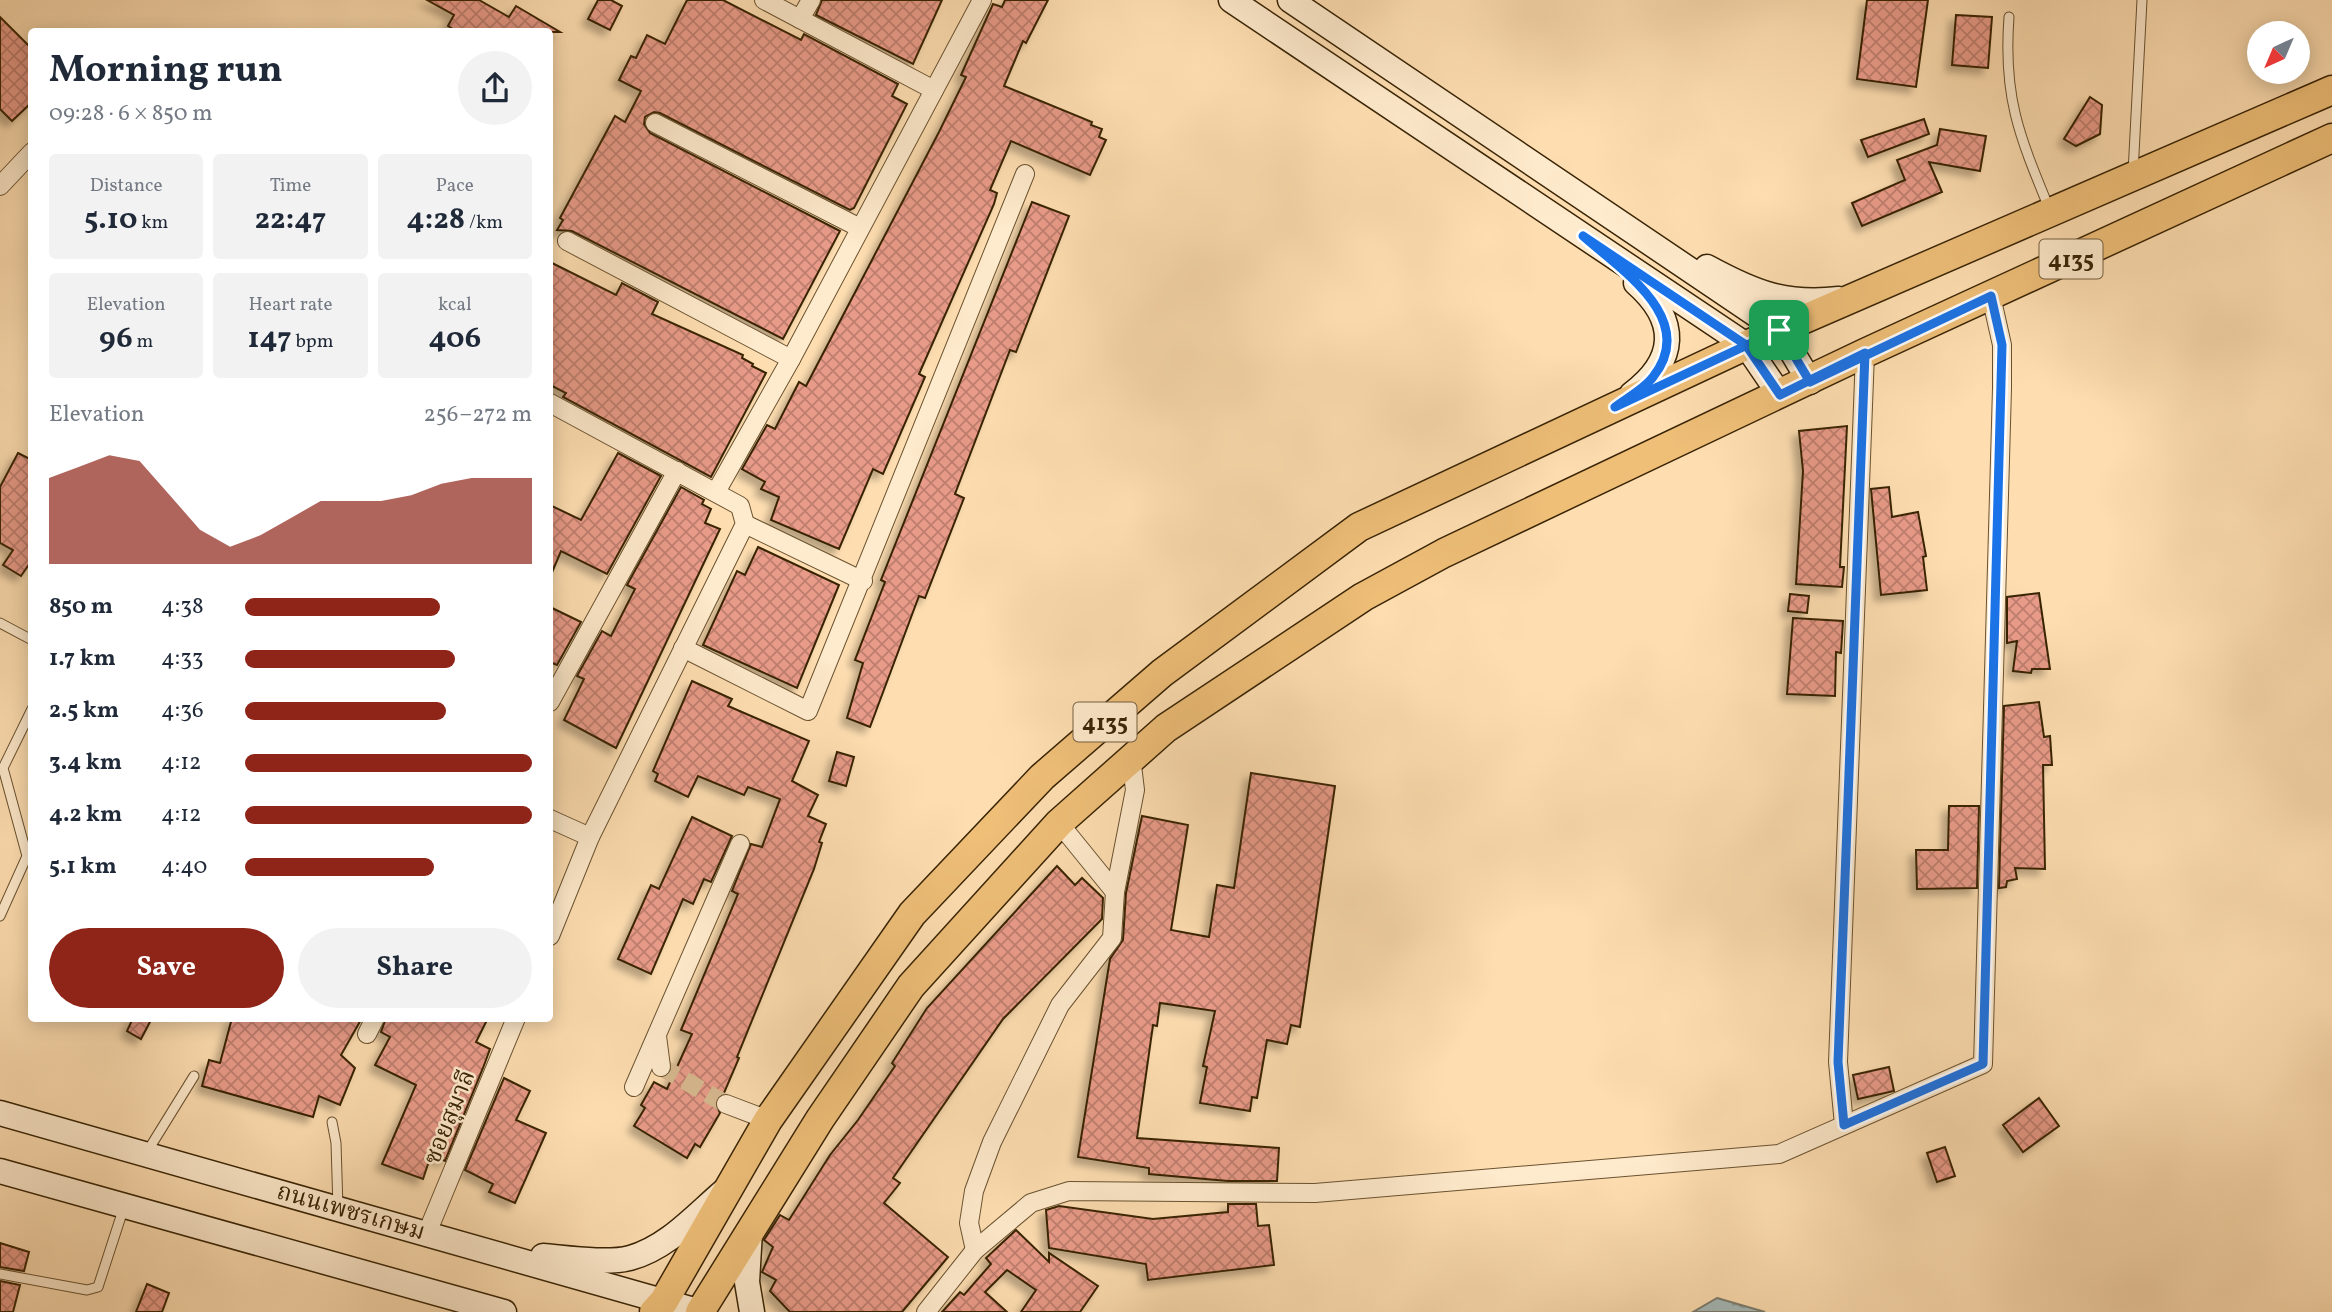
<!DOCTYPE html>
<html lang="en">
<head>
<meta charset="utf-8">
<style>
	body { margin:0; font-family:Vollkorn,"Noto Serif Thai",serif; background:#f2f2f3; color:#1f2937; height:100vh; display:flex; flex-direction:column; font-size:26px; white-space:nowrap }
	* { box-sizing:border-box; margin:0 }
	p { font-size:23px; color:#747a83 }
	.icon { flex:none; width:38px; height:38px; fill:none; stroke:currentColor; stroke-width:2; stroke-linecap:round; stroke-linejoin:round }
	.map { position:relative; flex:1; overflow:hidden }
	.side { position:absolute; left:28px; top:28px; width:525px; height:994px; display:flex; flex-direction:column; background:#fff; border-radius:7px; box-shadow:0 4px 18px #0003 }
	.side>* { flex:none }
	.needle { width:46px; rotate:224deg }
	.controls { position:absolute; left:2247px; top:21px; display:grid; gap:14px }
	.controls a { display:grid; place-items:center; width:63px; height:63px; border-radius:50%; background:#fff; box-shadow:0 4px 18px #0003; font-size:35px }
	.pin { position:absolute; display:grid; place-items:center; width:60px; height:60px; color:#fff; margin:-30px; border-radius:14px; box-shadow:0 4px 10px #0006 }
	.round { display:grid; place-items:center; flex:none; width:74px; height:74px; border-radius:37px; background:#f2f2f3 }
	.overview { display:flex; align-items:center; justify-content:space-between; height:119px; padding:0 21px }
	h1 { font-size:38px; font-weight:700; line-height:52px }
	.stats { display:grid; grid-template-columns:repeat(3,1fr); gap:10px; height:119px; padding:7px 21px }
	.stats div { display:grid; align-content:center; border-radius:7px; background:#f2f2f3; text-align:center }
	.stats b { font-size:30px; font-weight:700 }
	.stats small { font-size:19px; font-weight:400 }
	.stats p { font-size:19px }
	.chart { height:196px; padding:14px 21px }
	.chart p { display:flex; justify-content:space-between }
	.chart svg { width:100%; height:126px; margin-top:7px; fill:#8f2418; opacity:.7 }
	.cta { display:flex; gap:14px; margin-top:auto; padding:14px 21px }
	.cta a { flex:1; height:80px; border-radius:42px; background:#8f2418; color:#fff; font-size:28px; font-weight:700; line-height:80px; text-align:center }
	.cta a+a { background:#f2f2f3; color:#1f2937 }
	ul { padding:0 21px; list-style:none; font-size:23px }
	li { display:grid; grid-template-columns:112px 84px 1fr; align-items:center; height:52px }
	li i { height:18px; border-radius:9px; background:#8f2418 }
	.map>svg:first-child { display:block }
</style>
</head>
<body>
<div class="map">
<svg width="2332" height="1312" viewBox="0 0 2332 1312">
	<defs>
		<pattern id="water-ripples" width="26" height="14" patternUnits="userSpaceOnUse" patternTransform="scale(1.75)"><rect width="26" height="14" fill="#a5b9b8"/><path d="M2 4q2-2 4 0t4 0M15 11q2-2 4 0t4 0" fill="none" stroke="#879694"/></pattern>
		<pattern id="building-cross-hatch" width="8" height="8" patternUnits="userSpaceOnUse" patternTransform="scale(1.75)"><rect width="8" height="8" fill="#e99b89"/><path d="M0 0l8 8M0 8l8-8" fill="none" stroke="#be7e6e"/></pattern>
		<filter id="shadow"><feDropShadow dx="-6" dy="6" stdDeviation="3.5" flood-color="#0004"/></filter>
	</defs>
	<rect width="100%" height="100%" fill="#fedeb1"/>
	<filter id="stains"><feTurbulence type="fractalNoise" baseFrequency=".00286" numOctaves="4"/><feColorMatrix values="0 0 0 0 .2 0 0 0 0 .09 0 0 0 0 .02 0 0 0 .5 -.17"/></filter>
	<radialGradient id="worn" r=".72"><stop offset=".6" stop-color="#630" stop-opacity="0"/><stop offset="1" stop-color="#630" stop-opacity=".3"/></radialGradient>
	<polygon fill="url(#water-ripples)" stroke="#7a7d70" stroke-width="2" points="1717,1298 1765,1312 1693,1312"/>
	<g fill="url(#building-cross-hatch)" stroke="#392405" stroke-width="2" filter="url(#shadow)">
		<polygon points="427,0 479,0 509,17 516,6 560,32 458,32 448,26 454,15"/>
		<polygon points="598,0 611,0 622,6 610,30 588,19"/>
		<polygon points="687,0 723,0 801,40 804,34 898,84 892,96 907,104 854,208 850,210 660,113 654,112 645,117 644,124 650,133 840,231 783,339 572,231 557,230 563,220 560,218 615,116 625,122 641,91 619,80 631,56 636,58 647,35 665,44"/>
		<polygon points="822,0 942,0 913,64 816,15"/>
		<polygon points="1005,0 1048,0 1026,43 1023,41 1004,86 1092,122 1091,125 1102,129 1099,137 1106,140 1090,175 1011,141 990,190 997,193 994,204 919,374 925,377 883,474 873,469 839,549 771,520 779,497 761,489 765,482 742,469 767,425 775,429 799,382 806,386 939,132 966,77 961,75 993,4 1002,7"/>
		<polygon points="1867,0 1928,0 1916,87 1857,79"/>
		<polygon points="1956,15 1992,17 1988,68 1952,65"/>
		<polygon points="0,17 32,49 32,102 12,121 0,109"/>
		<polygon points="2090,97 2102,105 2100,134 2076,146 2064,139"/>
		<polygon points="1924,119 1929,134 1868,157 1861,140"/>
		<polygon points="1940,129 1986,136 1980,171 1929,162 1942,192 1862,226 1852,203 1905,180 1897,160 1937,145"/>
		<polygon points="1032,202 1069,216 1016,352 1010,350 955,494 964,498 925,598 919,596 870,727 847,718 863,663 855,660 885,582 881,580"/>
		<polygon points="550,262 616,295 622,283 658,302 652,314 743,355 742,358 753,364 752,366 766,373 711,477 563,397 566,393 550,385"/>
		<polygon points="1847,426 1840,567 1844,567 1842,587 1796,584 1803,471 1799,431"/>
		<polygon points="18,453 32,460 32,560 21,576 3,565 13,550 0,543 0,487"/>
		<polygon points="618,453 661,476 607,574 561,551 550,577 550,505 581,520"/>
		<polygon points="681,487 704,500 702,504 711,509 705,523 720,529 616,748 564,720 584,679 577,676 602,631 611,636 635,589 627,585"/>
		<polygon points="1889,487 1892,517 1918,512 1926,556 1923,557 1927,590 1881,595 1871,489"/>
		<polygon points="758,547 839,585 797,688 703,645 737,571 745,575"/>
		<polygon points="2039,593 2050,669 2032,669 2031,673 2013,671 2017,641 2007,643 2007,597"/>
		<polygon points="1790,594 1809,596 1807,613 1788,611"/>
		<polygon points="550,607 581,622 557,665 550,662"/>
		<polygon points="1793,618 1843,621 1841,653 1836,652 1835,696 1787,694"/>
		<polygon points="692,681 732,699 728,706 809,741 792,781 818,795 808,816 826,824 819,842 822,843 814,869 737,1057 739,1058 724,1093 715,1101 720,1113 700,1147 695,1144 687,1158 634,1126 645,1108 641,1105 654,1082 667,1089 692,1034 681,1030 738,894 732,891 751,844 762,847 780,799 748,787 744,795 698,776 688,797 655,781 658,774 653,771"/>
		<polygon points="2039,702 2044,737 2050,736 2052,765 2043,765 2045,869 2015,868 2017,879 2007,881 2006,887 1999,888 2004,706"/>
		<polygon points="837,752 854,757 846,786 829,781"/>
		<polygon points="1251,773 1335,786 1300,1027 1291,1025 1287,1044 1267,1040 1257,1098 1252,1097 1250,1111 1200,1103 1207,1067 1203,1066 1215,1011 1160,1003 1157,1026 1153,1025 1137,1138 1279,1148 1277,1181 1228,1181 1149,1174 1149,1168 1078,1157 1110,959 1123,940 1126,893 1142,816 1188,825 1171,930 1209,937 1217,885 1234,888"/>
		<polygon points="1949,806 1979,806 1977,888 1917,889 1916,850 1948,850"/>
		<polygon points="692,817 732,836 711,882 704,879 693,904 683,899 651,974 618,959 651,885 659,889"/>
		<polygon points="1057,866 1075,885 1082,878 1103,898 1102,919 1003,1019 893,1178 900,1183 884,1203 948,1257 902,1312 790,1312 770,1291 776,1280 762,1272 773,1247 764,1240 780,1215 789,1220 830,1155 858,1120 895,1066 892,1063 927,1008"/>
		<polygon points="133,1018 152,1018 141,1039 127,1031"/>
		<polygon points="232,1018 362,1018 341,1055 355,1068 340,1105 319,1096 313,1117 202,1086 209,1060 220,1063"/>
		<polygon points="386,1018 488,1018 476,1042 490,1049 483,1068 445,1161 431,1155 423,1179 382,1164 416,1085 375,1065 390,1037 381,1032"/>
		<polygon points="1889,1067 1894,1091 1858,1099 1853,1075"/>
		<polygon points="504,1078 530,1091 516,1120 546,1133 515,1203 489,1192 493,1184 465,1170"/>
		<polygon points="2039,1098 2059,1126 2023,1152 2003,1125"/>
		<polygon points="1945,1147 1955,1176 1937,1182 1927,1153"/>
		<polygon points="1228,1204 1256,1204 1258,1226 1269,1225 1274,1265 1148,1280 1146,1264 1049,1248 1046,1210 1059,1206 1153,1219 1228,1212"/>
		<polygon points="1016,1230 1049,1262 1049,1253 1098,1286 1080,1312 1021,1312 1036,1290 1007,1270 985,1292 1007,1312 942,1312 960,1292 964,1295 991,1264 986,1258"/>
		<polygon points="0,1243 29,1252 24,1271 0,1267"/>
		<polygon points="0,1281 20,1285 13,1312 0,1312"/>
		<polygon points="147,1284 169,1293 162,1312 136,1312"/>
	</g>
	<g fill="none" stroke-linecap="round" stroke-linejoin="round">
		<polyline stroke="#d7b98f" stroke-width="18" stroke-dasharray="18 9" stroke-linecap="butt" points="661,1067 726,1104"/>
		<g stroke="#6a5230" stroke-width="11">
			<g id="service">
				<path d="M2009,17C2003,97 2019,135 2049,208"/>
				<polyline points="2133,173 2142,0"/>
				<polyline points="0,623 32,640"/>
				<polyline points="0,916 27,856 3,768 32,709"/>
				<polyline points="332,1122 336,1143 338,1208"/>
				<polyline points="147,1152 194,1076"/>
				<polyline points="0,1274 87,1290 98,1287 124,1207"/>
			</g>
		</g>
		<g stroke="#6a5230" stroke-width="20">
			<g id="minor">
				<polyline points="764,0 934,90"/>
				<polyline points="800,19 811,0"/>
				<polyline points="655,123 860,228"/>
				<polyline points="0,186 32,152"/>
				<polyline points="567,241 791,359"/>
				<polyline points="550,403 740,506 745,524 590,837 550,936"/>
				<polyline points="716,492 791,359 982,0"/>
				<polyline points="745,524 863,581"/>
				<polyline points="683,648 808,711 1025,174"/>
				<polyline points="550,702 677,471"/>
				<polyline points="550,819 590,837"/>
				<polyline points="1059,823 1115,892"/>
				<polyline points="367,1034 375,1018"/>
				<polyline points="657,1036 661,1067"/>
				<polyline points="634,1087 740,844"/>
				<polyline points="726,1104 768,1120"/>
				<polyline points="1844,1125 1838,1062 1865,353"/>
				<polyline points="427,1233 516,1018"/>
				<polyline points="975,1250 969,1223 974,1191 992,1142 1060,1005 1112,938 1115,892 1135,790 1131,757"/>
				<polyline points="926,1312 975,1250 1031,1203 1069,1191 1315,1193 1779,1154 1983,1064 2002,388 2002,345 1991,296"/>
			</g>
		</g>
		<g stroke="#392405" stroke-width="27">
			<g id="secondary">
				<polyline points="1231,0 1746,345 1780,395"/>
				<polyline points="1290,0 1779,330 1810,382"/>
				<path d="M1707,267C1755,293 1785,305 1839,299"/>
				<path d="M1632,394C1677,360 1679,321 1636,283"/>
				<polyline points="0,1113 701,1312"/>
				<polyline points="0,1171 504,1312"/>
				<polyline points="750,1231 747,1282 752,1312"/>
				<path d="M543,1256C567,1258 607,1264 630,1258C667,1248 695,1216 723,1192"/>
			</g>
		</g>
		<g stroke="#392405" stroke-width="31">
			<g id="primary">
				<polyline points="654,1312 664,1301 768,1120 912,914 1042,777 1162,673 1359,527 1779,330 2332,90"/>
				<polyline points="700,1312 820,1119 911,986 1059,823 1166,728 1363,597 1444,553 1865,353 2332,138"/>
			</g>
		</g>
		<use href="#service" stroke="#feeacc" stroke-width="9"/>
		<use href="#minor" stroke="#feeacc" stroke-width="18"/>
		<use href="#secondary" stroke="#feeacc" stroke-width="24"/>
		<use href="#primary" stroke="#efbf78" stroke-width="28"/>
	</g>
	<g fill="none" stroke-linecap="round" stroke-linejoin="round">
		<g stroke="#fff" stroke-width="14">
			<path id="route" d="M1779,330L1615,407C1627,398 1644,389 1653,377C1699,319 1621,270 1583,236L1746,345L1780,395L1865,353L1838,1062L1844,1125L1983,1064L2002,345L1991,296L1810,382L1779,330"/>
		</g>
		<use href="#route" stroke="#1a73e8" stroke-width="9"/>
	</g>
	<g text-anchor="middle" stroke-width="5" stroke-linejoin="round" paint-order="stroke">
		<g fill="#feeacc" stroke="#745f41" stroke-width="2">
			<rect x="2039.5" y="239.5" width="63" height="39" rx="5"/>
			<rect x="1073.5" y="702.5" width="63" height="39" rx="5"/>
		</g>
		<g font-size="23" font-weight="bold" fill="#392405">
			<text x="2071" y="267">4135</text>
			<text x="1105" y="730">4135</text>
		</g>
		<g font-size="24" fill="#392405" stroke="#feeacc">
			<text transform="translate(449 1117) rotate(-68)" y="8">ซอยสุมาลี</text>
			<text transform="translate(351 1211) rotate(16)" y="8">ถนนเพชรเกษม</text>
		</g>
	</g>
	<rect width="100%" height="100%" filter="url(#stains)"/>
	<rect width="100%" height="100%" fill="url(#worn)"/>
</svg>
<div class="controls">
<a><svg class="needle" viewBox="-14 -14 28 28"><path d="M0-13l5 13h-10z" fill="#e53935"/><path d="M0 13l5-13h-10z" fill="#747a83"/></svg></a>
</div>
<div class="pin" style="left:1779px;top:330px;background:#1e9e55"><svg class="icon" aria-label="arrive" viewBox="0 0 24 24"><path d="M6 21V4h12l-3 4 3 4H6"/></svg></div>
<section class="side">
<div class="overview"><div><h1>Morning run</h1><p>09:28 · 6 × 850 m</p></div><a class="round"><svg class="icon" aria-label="share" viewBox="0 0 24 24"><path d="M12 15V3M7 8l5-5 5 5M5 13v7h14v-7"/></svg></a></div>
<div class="stats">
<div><p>Distance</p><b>5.10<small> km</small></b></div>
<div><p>Time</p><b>22:47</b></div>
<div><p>Pace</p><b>4:28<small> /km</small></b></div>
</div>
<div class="stats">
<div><p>Elevation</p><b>96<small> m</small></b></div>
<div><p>Heart rate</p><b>147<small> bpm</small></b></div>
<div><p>kcal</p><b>406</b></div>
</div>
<div class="chart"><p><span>Elevation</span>256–272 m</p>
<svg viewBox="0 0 160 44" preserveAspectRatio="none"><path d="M0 44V14L10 10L20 6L30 8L40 20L50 32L60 38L70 34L80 28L90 22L100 22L110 22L120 20L130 16L140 14L150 14L160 14V44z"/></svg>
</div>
<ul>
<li><b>850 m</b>4:38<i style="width:68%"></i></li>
<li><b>1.7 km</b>4:33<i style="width:73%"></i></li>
<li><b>2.5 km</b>4:36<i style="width:70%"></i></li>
<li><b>3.4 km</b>4:12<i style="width:100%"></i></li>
<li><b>4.2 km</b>4:12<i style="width:100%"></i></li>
<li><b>5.1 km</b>4:40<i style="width:66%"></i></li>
</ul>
<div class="cta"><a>Save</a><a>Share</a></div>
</section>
</div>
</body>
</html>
